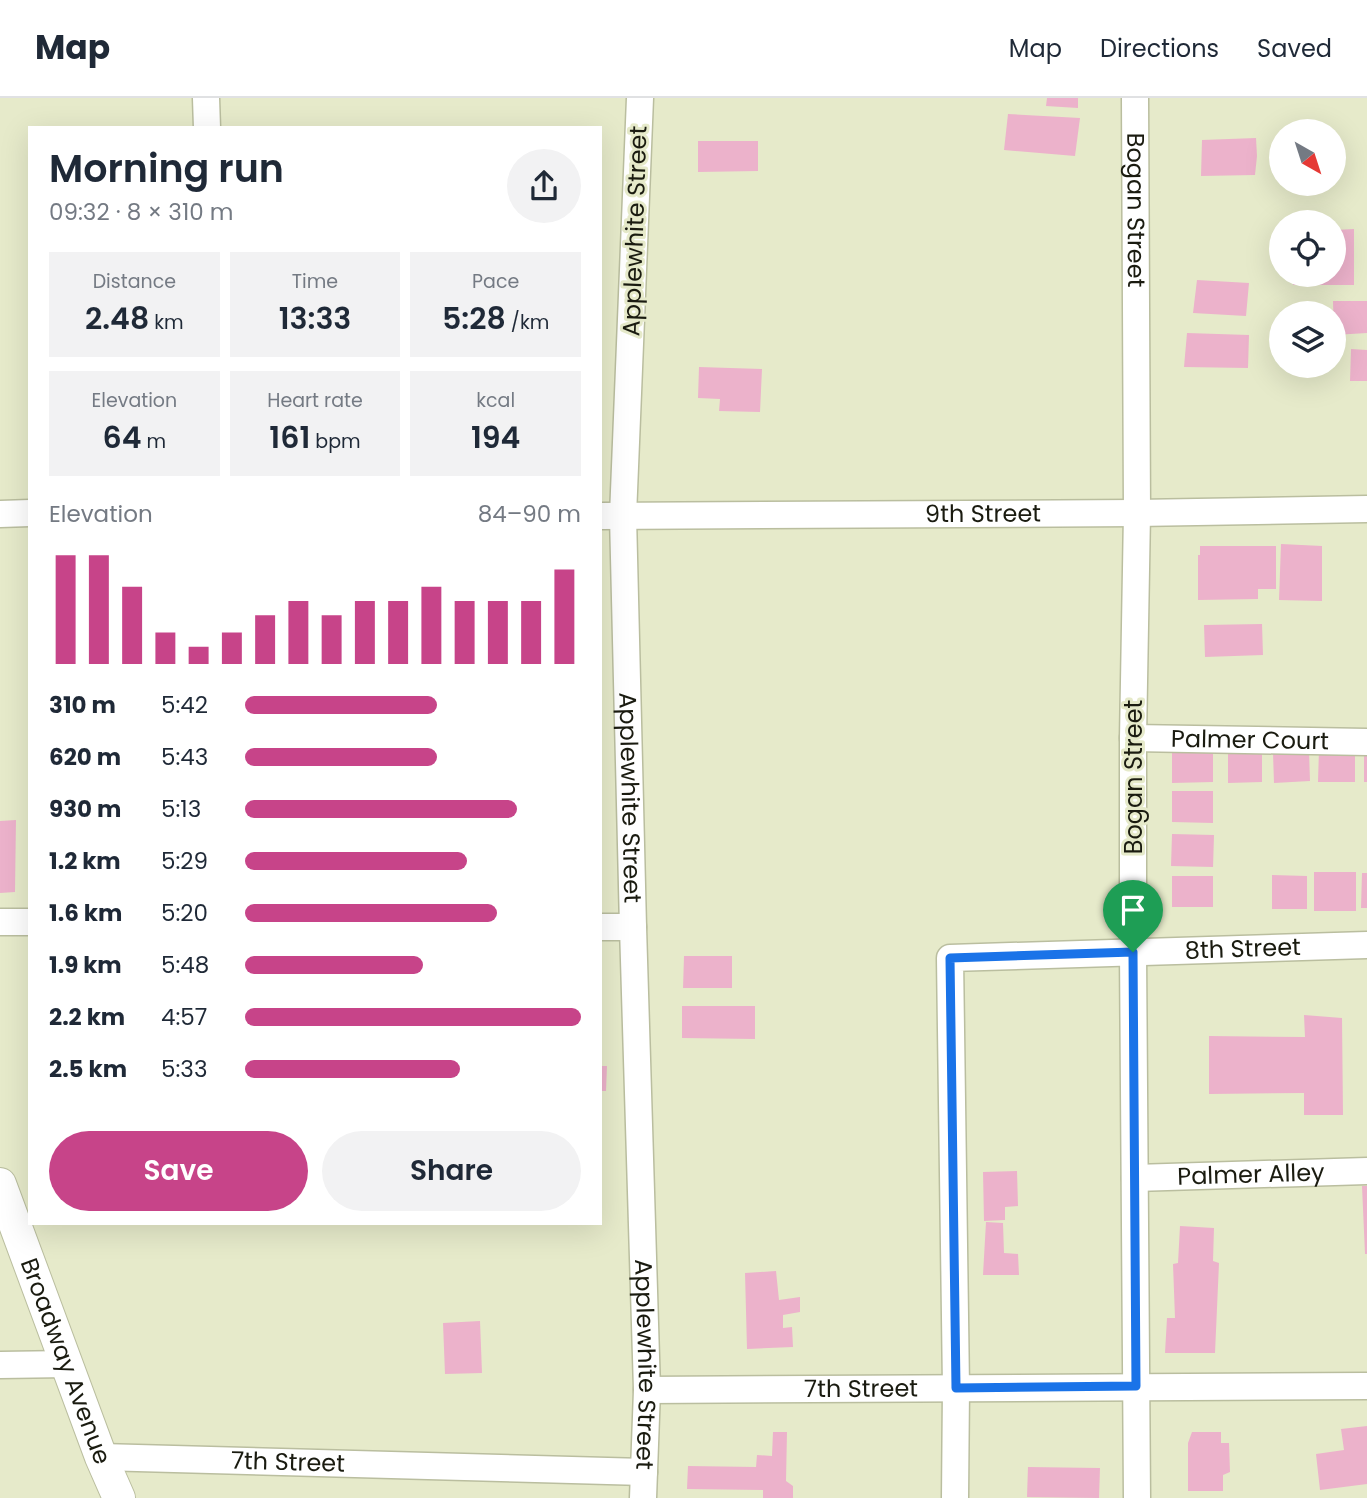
<!DOCTYPE html>
<html lang="en">
<head>
<meta charset="utf-8">
<style>
	body { margin:0; font-family:Poppins,sans-serif; background:#f2f2f3; color:#1f2937; height:100vh; display:flex; flex-direction:column; font-size:26px; white-space:nowrap }
	* { box-sizing:border-box; margin:0 }
	p { font-size:23px; color:#747a83 }
	.icon { flex:none; width:38px; height:38px; fill:none; stroke:currentColor; stroke-width:2; stroke-linecap:round; stroke-linejoin:round }
	.map { position:relative; flex:1; overflow:hidden }
	.sheet { position:absolute; left:28px; top:28px; width:574px; height:1099px; display:flex; flex-direction:column; background:#fff; border-radius:0px; box-shadow:0 7px 28px #0002 }
	.sheet>* { flex:none }
	.needle { width:46px; rotate:141deg }
	.buttons { position:absolute; left:1269px; top:21px; display:grid; gap:14px }
	.buttons a { display:grid; place-items:center; width:77px; height:77px; border-radius:50%; background:#fff; box-shadow:0 7px 28px #0002; font-size:35px }
	.pin { position:absolute; display:grid; place-items:center; width:60px; height:60px; color:#fff; margin:-72px -30px; border-radius:50% 50% 50% 0; rotate:-45deg; box-shadow:0 0 7px #0007 }
	.pin .icon { rotate:45deg }
	.round { display:grid; place-items:center; flex:none; width:74px; height:74px; border-radius:37px; background:#f2f2f3 }
	.head { display:flex; align-items:center; justify-content:space-between; height:119px; padding:0 21px }
	h1 { font-size:38px; font-weight:600; line-height:52px }
	.metrics { display:grid; grid-template-columns:repeat(3,1fr); gap:10px; height:119px; padding:7px 21px }
	.metrics div { display:grid; align-content:center; border-radius:0px; background:#f2f2f3; text-align:center }
	.metrics b { font-size:30px; font-weight:600 }
	.metrics small { font-size:19px; font-weight:400 }
	.metrics p { font-size:19px }
	.chart { height:196px; padding:14px 21px }
	.chart p { display:flex; justify-content:space-between }
	.chart svg { width:100%; height:126px; margin-top:7px; stroke:#c74489; stroke-width:6 }
	.action { display:flex; gap:14px; margin-top:auto; padding:14px 21px }
	.action a { flex:1; height:80px; border-radius:42px; background:#c74489; color:#fff; font-size:28px; font-weight:600; line-height:80px; text-align:center }
	.action a+a { background:#f2f2f3; color:#1f2937 }
	ul { padding:0 21px; list-style:none; font-size:23px }
	li { display:grid; grid-template-columns:112px 84px 1fr; align-items:center; height:52px }
	li i { height:18px; border-radius:9px; background:#c74489 }
	header { display:flex; align-items:center; gap:42px; box-sizing:border-box; height:98px; padding:0 35px; background:#fff; border-bottom:2px solid #e0e1e3 }
	header strong { font-size:33px }
	nav { display:flex; gap:38px; margin-inline-start:auto; font-size:24px }
	.map>svg:first-child { display:block }
</style>
</head>
<body>
<header>
<strong>Map</strong>
<nav><a>Map</a><a>Directions</a><a>Saved</a></nav>
</header>
<div class="map">
<svg width="1367" height="1400" viewBox="0 0 1367 1400">
	<rect width="100%" height="100%" fill="#e6eaca"/>
	<g fill="#ecb2cb">
		<polygon points="1047,0 1078,0 1078,10 1046,8"/>
		<polygon points="1008,16 1080,20 1075,58 1004,52"/>
		<polygon points="1256,40 1257,58 1255,77 1201,78 1202,42"/>
		<polygon points="698,43 758,43 758,73 698,74"/>
		<polygon points="1354,131 1354,187 1293,187 1293,177 1334,177 1335,132"/>
		<polygon points="1197,182 1249,185 1246,218 1193,215"/>
		<polygon points="1333,203 1367,203 1367,235 1334,237"/>
		<polygon points="1187,235 1249,237 1248,270 1184,269"/>
		<polygon points="1351,251 1367,252 1367,283 1350,283"/>
		<polygon points="699,269 762,271 760,314 719,313 720,301 698,300"/>
		<polygon points="1281,446 1322,448 1322,503 1279,502"/>
		<polygon points="1200,448 1276,448 1276,491 1258,491 1258,501 1198,502 1198,457 1200,457"/>
		<polygon points="1262,526 1263,557 1205,559 1204,527"/>
		<rect x="1364" y="649" width="3" height="35"/>
		<polygon points="1319,651 1355,651 1355,684 1318,684"/>
		<polygon points="1172,653 1213,653 1213,684 1172,685"/>
		<polygon points="1262,653 1262,684 1228,685 1228,654"/>
		<polygon points="1309,653 1310,683 1274,685 1273,655"/>
		<polygon points="1172,693 1213,693 1213,725 1172,724"/>
		<polygon points="16,722 15,794 0,795 0,723"/>
		<polygon points="1172,736 1214,737 1213,769 1171,768"/>
		<rect x="1314" y="774" width="42" height="39"/>
		<polygon points="1362,775 1367,775 1367,810 1361,810"/>
		<polygon points="1272,777 1307,778 1307,811 1272,811"/>
		<rect x="1172" y="778" width="41" height="31"/>
		<polygon points="684,858 732,858 732,890 683,890"/>
		<polygon points="682,908 755,908 755,941 682,940"/>
		<polygon points="1304,917 1342,920 1343,1017 1304,1017 1304,995 1209,996 1209,938 1305,939"/>
		<polygon points="600,968 607,968 606,993 600,993"/>
		<polygon points="1017,1073 1018,1108 1005,1109 1005,1122 984,1123 983,1074"/>
		<polygon points="1362,1088 1367,1088 1367,1156 1365,1156"/>
		<polygon points="986,1124 1003,1125 1004,1155 1018,1156 1019,1177 983,1177"/>
		<polygon points="1180,1128 1214,1130 1213,1163 1219,1165 1215,1255 1165,1255 1167,1220 1175,1220 1173,1166 1178,1165"/>
		<polygon points="776,1173 779,1202 800,1199 800,1214 783,1217 783,1230 792,1229 793,1249 747,1251 745,1175"/>
		<polygon points="480,1223 482,1275 445,1276 443,1225"/>
		<polygon points="1367,1328 1367,1386 1320,1392 1316,1356 1344,1352 1341,1331"/>
		<polygon points="773,1334 787,1334 786,1383 793,1388 793,1400 763,1400 763,1392 687,1391 688,1368 756,1369 757,1357 772,1358"/>
		<polygon points="1192,1334 1221,1334 1221,1345 1229,1345 1230,1374 1223,1377 1223,1393 1188,1393 1188,1345"/>
		<polygon points="1028,1369 1100,1370 1099,1400 1027,1399"/>
	</g>
	<g fill="none" stroke-linecap="round" stroke-linejoin="round">
		<g stroke="#babe9f" stroke-width="29">
			<g id="minor">
				<polyline points="206,0 207,30"/>
				<path id="s1" d="M640,0L623,418L633,829L647,1292L643,1400"/>
				<path id="s2" d="M1135,0L1137,415L1133,640V854L1137,1400"/>
				<polyline points="0,416 30,415"/>
				<path id="s3" d="M600,418L1137,415L1367,411"/>
				<path id="s4" d="M1133,640L1367,644"/>
				<polyline points="0,824 30,824"/>
				<polyline points="600,829 633,829"/>
				<path id="s5" d="M1135,1080L1367,1073"/>
				<polyline points="0,1267 68,1266"/>
				<path id="s6" d="M647,1292L1367,1288"/>
				<path id="s7" d="M101,1359L644,1374"/>
				<path id="s8" d="M955,1400L956,1290L950,860L1367,847"/>
			</g>
		</g>
		<g stroke="#babe9f" stroke-width="34">
			<g id="major">
				<path id="s9" d="M0,1086L101,1359L119,1400"/>
			</g>
		</g>
		<use href="#minor" stroke="#fff" stroke-width="26"/>
		<use href="#major" stroke="#fff" stroke-width="32"/>
	</g>
	<g fill="none" stroke-linecap="round" stroke-linejoin="round">
		<g stroke="#fff" stroke-width="14">
			<polygon id="route" points="1133,854 1136,1288 956,1290 950,860"/>
		</g>
		<use href="#route" stroke="#1a73e8" stroke-width="9"/>
	</g>
	<g text-anchor="middle" stroke-width="6" stroke-linejoin="round" paint-order="stroke">
		<g font-size="24" fill="#1a1b10" stroke="#e6eaca">
			<text dy="8" stroke="none"><textPath href="#s2" startOffset="112">Bogan Street</textPath></text>
			<text transform="translate(635 133) rotate(-88)" y="8">Applewhite Street</text>
			<text dy="8" stroke="none"><textPath href="#s3" startOffset="383">9th Street</textPath></text>
			<text dy="8" stroke="none"><textPath href="#s4" startOffset="117">Palmer Court</textPath></text>
			<text transform="translate(1134 679) rotate(-90)" y="8">Bogan Street</text>
			<text dy="8" stroke="none"><textPath href="#s1" startOffset="700">Applewhite Street</textPath></text>
			<text dy="8" stroke="none"><textPath href="#s8" startOffset="833">8th Street</textPath></text>
			<text dy="8" stroke="none"><textPath href="#s5" startOffset="116">Palmer Alley</textPath></text>
			<text dy="8" stroke="none"><textPath href="#s9" startOffset="189">Broadway Avenue</textPath></text>
			<text dy="8" stroke="none"><textPath href="#s1" startOffset="1267">Applewhite Street</textPath></text>
			<text dy="8" stroke="none"><textPath href="#s6" startOffset="214">7th Street</textPath></text>
			<text dy="8" stroke="none"><textPath href="#s7" startOffset="187">7th Street</textPath></text>
		</g>
	</g>
</svg>
<div class="buttons">
<a><svg class="needle" viewBox="-14 -14 28 28"><path d="M0-13l5 13h-10z" fill="#e53935"/><path d="M0 13l5-13h-10z" fill="#747a83"/></svg></a>
<a><svg class="icon" aria-label="locate" viewBox="0 0 24 24"><circle cx="12" cy="12" r="6"/><path d="M12 2v4M12 18v4M2 12h4M18 12h4"/></svg></a>
<a><svg class="icon" aria-label="layers" viewBox="0 0 24 24"><path d="M12 4l9 5-9 5-9-5zM3 14l9 5 9-5"/></svg></a>
</div>
<div class="pin" style="left:1133px;top:854px;background:#1e9e55"><svg class="icon" aria-label="arrive" viewBox="0 0 24 24"><path d="M6 21V4h12l-3 4 3 4H6"/></svg></div>
<section class="sheet">
<div class="head"><div><h1>Morning run</h1><p>09:32 · 8 × 310 m</p></div><a class="round"><svg class="icon" aria-label="share" viewBox="0 0 24 24"><path d="M12 15V3M7 8l5-5 5 5M5 13v7h14v-7"/></svg></a></div>
<div class="metrics">
<div><p>Distance</p><b>2.48<small> km</small></b></div>
<div><p>Time</p><b>13:33</b></div>
<div><p>Pace</p><b>5:28<small> /km</small></b></div>
</div>
<div class="metrics">
<div><p>Elevation</p><b>64<small> m</small></b></div>
<div><p>Heart rate</p><b>161<small> bpm</small></b></div>
<div><p>kcal</p><b>194</b></div>
</div>
<div class="chart"><p><span>Elevation</span>84–90 m</p>
<svg viewBox="0 0 160 44" preserveAspectRatio="none"><path d="M5 44V6M15 44V6M25 44V17M35 44V33M45 44V38M55 44V33M65 44V27M75 44V22M85 44V27M95 44V22M105 44V22M115 44V17M125 44V22M135 44V22M145 44V22M155 44V11"/></svg>
</div>
<ul>
<li><b>310 m</b>5:42<i style="width:57%"></i></li>
<li><b>620 m</b>5:43<i style="width:57%"></i></li>
<li><b>930 m</b>5:13<i style="width:81%"></i></li>
<li><b>1.2 km</b>5:29<i style="width:66%"></i></li>
<li><b>1.6 km</b>5:20<i style="width:75%"></i></li>
<li><b>1.9 km</b>5:48<i style="width:53%"></i></li>
<li><b>2.2 km</b>4:57<i style="width:100%"></i></li>
<li><b>2.5 km</b>5:33<i style="width:64%"></i></li>
</ul>
<div class="action"><a>Save</a><a>Share</a></div>
</section>
</div>
</body>
</html>
